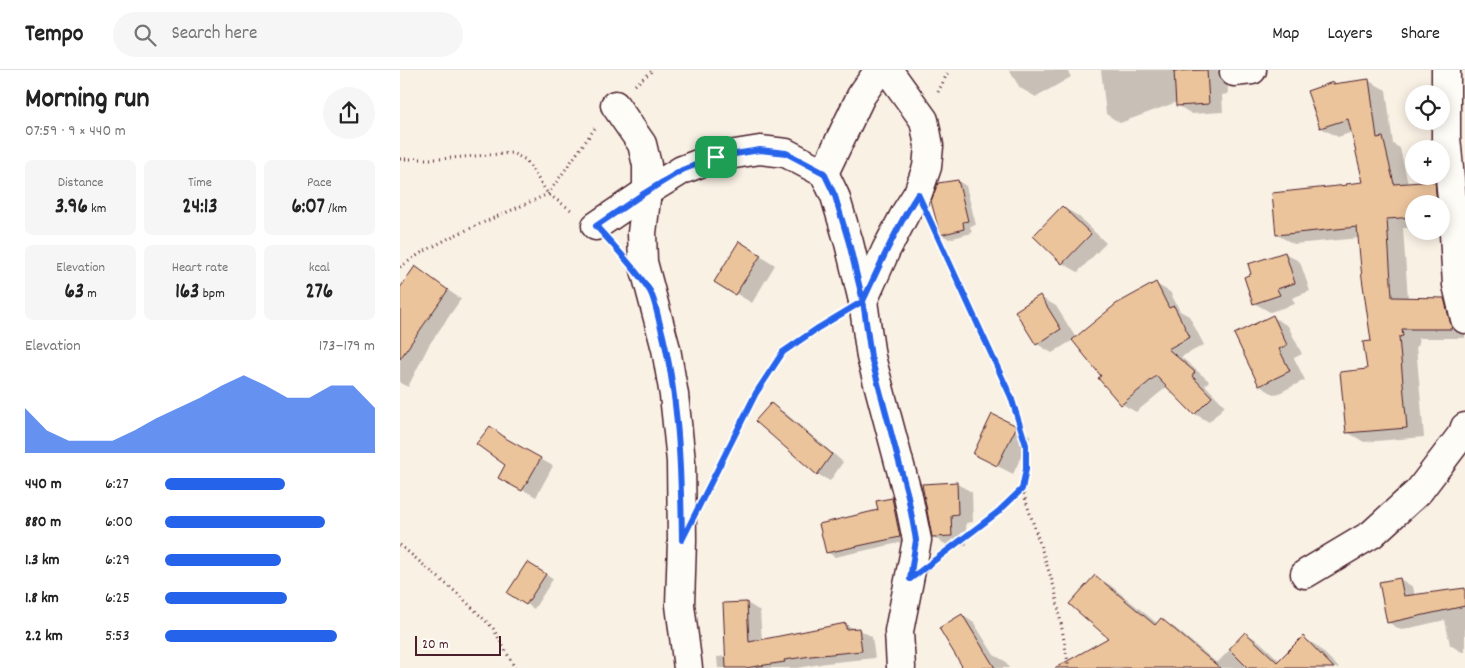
<!DOCTYPE html>
<html lang="en">
<head>
<meta charset="utf-8">
<style>
	body { margin:0; font-family:Dekko,sans-serif; background:#f6f6f6; color:#222; height:100vh; display:flex; flex-direction:column; font-size:19px; white-space:nowrap }
	* { box-sizing:border-box; margin:0 }
	p { font-size:16px; color:#767676 }
	.icon { flex:none; width:28px; height:28px; fill:none; stroke:currentColor; stroke-width:2; stroke-linecap:round; stroke-linejoin:round }
	.map { position:relative; flex:1; overflow:hidden }
	.details { display:flex; flex-direction:column; background:#fff; width:400px }
	.details>* { flex:none }
	.controls { position:absolute; left:1005px; top:15px; display:grid; gap:10px }
	.controls a { display:grid; place-items:center; width:45px; height:45px; border-radius:50%; background:#fff; box-shadow:0 2px 12px #0003; font-size:25px }
	.scale { position:absolute; left:15px; bottom:12px; width:86px; box-sizing:border-box; padding-left:5px; border:2px solid #4a1f2b; border-top:0; font-size:14px; line-height:18px; white-space:nowrap; color:#4a1f2b; -webkit-text-stroke:4px #fdfcf7; paint-order:stroke }
	.pin { position:absolute; display:grid; place-items:center; width:42px; height:42px; color:#fff; margin:-21px; border-radius:10px; box-shadow:0 2px 8px #0006 }
	.round { display:grid; place-items:center; flex:none; width:52px; height:52px; border-radius:26px; background:#f6f6f6 }
	.headline { display:flex; align-items:center; justify-content:space-between; height:85px; padding:0 25px }
	h1 { font-size:28px; font-weight:700; line-height:38px }
	.metrics { display:grid; grid-template-columns:repeat(3,1fr); gap:8px; height:85px; padding:5px 25px }
	.metrics div { display:grid; align-content:center; border-radius:8px; background:#f6f6f6; text-align:center }
	.metrics b { font-size:21px; font-weight:700 }
	.metrics small { font-size:14px; font-weight:400 }
	.metrics p { font-size:14px }
	.chart { height:140px; padding:10px 25px }
	.chart p { display:flex; justify-content:space-between }
	.chart svg { width:100%; height:90px; margin-top:5px; fill:#2563eb; opacity:.7 }
	ul { padding:0 25px; list-style:none; font-size:16px }
	li { display:grid; grid-template-columns:80px 60px 1fr; align-items:center; height:38px }
	li i { height:12px; border-radius:6px; background:#2563eb }
	header { display:flex; align-items:center; gap:30px; box-sizing:border-box; height:70px; padding:0 25px; background:#fff; border-bottom:1px solid #e0e0e0 }
	header strong { font-size:24px }
	nav { display:flex; gap:28px; margin-inline-start:auto; font-size:18px }
	.search { width:350px; height:45px; background:#f6f6f6; display:flex; align-items:center; gap:12px; box-sizing:border-box; padding:0 18px; border-radius:28px; color:#767676; font-size:19px }
	main { display:flex; flex:1; min-height:0 }
	.map>svg:first-child { display:block }
</style>
</head>
<body>
<header>
<strong>Tempo</strong>
<div class="search"><svg class="icon" aria-label="search" viewBox="0 0 24 24"><circle cx="10" cy="10" r="6"/><path d="M15 15l6 6"/></svg>Search here</div>
<nav><a>Map</a><a>Layers</a><a>Share</a></nav>
</header>
<main>
<section class="details">
<div class="headline"><div><h1>Morning run</h1><p>07:59 · 9 × 440 m</p></div><a class="round"><svg class="icon" aria-label="share" viewBox="0 0 24 24"><path d="M12 15V3M7 8l5-5 5 5M5 13v7h14v-7"/></svg></a></div>
<div class="metrics">
<div><p>Distance</p><b>3.96<small> km</small></b></div>
<div><p>Time</p><b>24:13</b></div>
<div><p>Pace</p><b>6:07<small> /km</small></b></div>
</div>
<div class="metrics">
<div><p>Elevation</p><b>63<small> m</small></b></div>
<div><p>Heart rate</p><b>163<small> bpm</small></b></div>
<div><p>kcal</p><b>276</b></div>
</div>
<div class="chart"><p><span>Elevation</span>173–179 m</p>
<svg viewBox="0 0 160 44" preserveAspectRatio="none"><path d="M0 44V22L10 33L20 38L30 38L40 38L50 33L60 27L70 22L80 17L90 11L100 6L110 11L120 17L130 17L140 11L150 11L160 22V44z"/></svg>
</div>
<ul>
<li><b>440 m</b>6:27<i style="width:57%"></i></li>
<li><b>880 m</b>6:00<i style="width:76%"></i></li>
<li><b>1.3 km</b>6:29<i style="width:55%"></i></li>
<li><b>1.8 km</b>6:25<i style="width:58%"></i></li>
<li><b>2.2 km</b>5:53<i style="width:82%"></i></li>
</ul>
</section>
<div class="map">
<svg width="1065" height="598" viewBox="0 0 1065 598">
	<rect width="100%" height="100%" fill="#faf1e5"/>
	<filter id="ink" filterUnits="userSpaceOnUse"><feTurbulence type="fractalNoise" baseFrequency=".02" numOctaves="2"/><feDisplacementMap in="SourceGraphic" scale="10" xChannelSelector="R" yChannelSelector="G"/><feConvolveMatrix kernelMatrix="1 2 1 2 8 2 1 2 1" color-interpolation-filters="sRGB"/></filter>
	<g filter="url(#ink)">
		<g fill="#0003">
			<polygon points="609,0 667,0 671,7 636,27 620,18"/>
			<polygon points="701,0 827,0 828,24 822,25 823,42 792,44 777,35 777,32 720,53 706,44"/>
			<polygon points="969,11 986,20 993,74 1000,78 1008,114 1034,112 1051,122 1041,134 1014,134 1014,158 1003,158 1008,229 1044,229 1061,239 1065,256 1065,268 1018,268 1019,275 1016,276 1024,367 964,372 947,362 968,300 972,272 960,168 894,174 877,165 964,113 953,62 938,67 921,58 933,13 936,15"/>
			<polygon points="558,111 566,116 576,155 570,156 572,163 549,169 541,164"/>
			<polygon points="663,137 678,146 706,173 678,202 662,193"/>
			<polygon points="355,182 375,195 352,233 315,211"/>
			<polygon points="885,183 900,192 910,221 892,228 895,234 870,242 854,233 853,205"/>
			<polygon points="15,198 61,229 29,275 8,317 0,313 0,220"/>
			<polygon points="756,214 770,222 780,241 789,246 804,275 781,287 809,311 805,315 825,336 809,352 795,344 768,316 736,342 722,334 703,306 673,270 652,283 637,274 640,227 656,236 676,268"/>
			<polygon points="873,247 888,256 902,284 894,288 905,310 875,325 860,316"/>
			<polygon points="371,335 384,342 443,392 430,411 417,404"/>
			<polygon points="90,357 102,365 119,377 153,396 136,427 100,407 106,395"/>
			<polygon points="616,357 631,366 613,404 574,384"/>
			<polygon points="557,414 572,422 573,452 566,453 567,475 549,476 533,467"/>
			<polygon points="492,429 500,434 508,471 435,487 427,482 479,441"/>
			<polygon points="127,493 153,509 134,539 109,522"/>
			<polygon points="695,506 710,515 758,554 761,550 775,558 817,593 846,563 860,572 880,591 903,567 917,576 939,598 676,598 710,568"/>
			<polygon points="1000,509 1013,517 1015,526 1065,519 1065,582 1062,582 1050,575 1045,550 1001,560 988,552"/>
			<polygon points="347,533 360,541 362,571 446,554 454,559 459,559 472,567 475,588 426,593 397,598 318,598 317,587 327,586"/>
			<polygon points="562,545 574,553 594,585 605,591 609,598 564,598"/>
		</g>
		<g fill="#ecc49c" stroke="#4a1f2b">
			<polygon points="807,0 809,34 776,36 774,1"/>
			<polygon points="969,9 977,68 983,67 994,114 1035,111 1037,134 1014,134 1014,147 987,149 992,227 1044,228 1052,259 1002,259 1003,266 999,267 1007,358 946,363 940,302 967,299 963,272 971,271 962,208 957,157 876,165 872,123 947,115 946,114 963,112 948,49 920,58 907,21 933,12 933,14"/>
			<polygon points="558,110 568,151 563,152 564,159 540,165 531,131 538,113"/>
			<polygon points="662,136 691,164 662,194 633,166"/>
			<polygon points="339,171 361,185 335,225 314,212"/>
			<polygon points="885,182 895,213 877,219 880,225 853,234 844,207 851,204 848,194"/>
			<polygon points="15,196 48,220 0,289 0,218"/>
			<polygon points="756,212 769,238 774,236 790,267 768,279 795,302 792,306 812,327 794,345 756,306 721,335 698,308 701,306 672,270 716,234"/>
			<polygon points="640,225 661,259 636,275 615,241"/>
			<polygon points="873,245 887,275 879,279 890,301 859,316 834,264"/>
			<polygon points="371,333 432,384 417,405 355,351"/>
			<polygon points="592,344 617,356 597,396 573,384"/>
			<polygon points="90,356 107,369 141,388 122,421 98,408 105,395 76,374"/>
			<polygon points="557,412 558,444 551,445 552,466 532,467 522,414"/>
			<polygon points="492,428 500,467 426,483 419,454 478,440 476,431"/>
			<polygon points="127,492 146,504 126,535 107,523"/>
			<polygon points="695,505 755,555 761,548 820,598 655,598 708,568 669,534"/>
			<polygon points="1000,508 1004,526 1065,518 1065,536 987,553 979,512"/>
			<polygon points="347,532 349,572 446,553 446,559 459,558 462,581 411,586 384,590 385,592 345,598 326,598 323,533"/>
			<polygon points="562,544 595,598 563,598 539,558"/>
			<polygon points="845,562 877,592 903,566 934,598 848,598 829,579"/>
		</g>
		<g fill="none" stroke-linecap="round" stroke-linejoin="round">
			<g stroke="#4a1f2b" stroke-width="31">
				<g id="minor">
					<polyline points="1046,0 1046,67 1052,129 1057,215 1065,249"/>
					<polyline points="834,2 852,0"/>
					<polyline points="215,35 242,74 247,95 247,121 242,163 243,192 266,279 274,325 281,391 282,470 280,535 288,598"/>
					<polyline points="424,103 461,26 479,0"/>
					<polyline points="196,156 243,124 282,100 316,87 360,80 386,83 424,103 435,126 449,173 463,231 471,287 508,426 517,470 499,561 501,598"/>
					<polyline points="463,231 486,180 506,142 518,123 527,97 529,76 524,50 488,0"/>
					<polyline points="905,504 972,464 1019,421 1063,363 1065,357"/>
				</g>
			</g>
			<g stroke="#4a1f2b" stroke-width="3" stroke-dasharray="1 4" stroke-linecap="butt">
				<polyline points="235,15 253,0"/>
				<polyline points="538,22 549,0"/>
				<polyline points="0,89 39,89 112,83 126,90 148,124 174,142"/>
				<polyline points="532,153 611,327 626,375 626,399 622,419 598,442 544,483"/>
				<polyline points="0,197 21,183 53,166 148,124 195,58"/>
				<polyline points="311,413 356,323 383,283 418,258 436,247"/>
				<polyline points="622,419 655,520 669,598"/>
				<polyline points="0,475 58,524 93,558 115,598"/>
			</g>
			<use href="#minor" stroke="#fdfcf7" stroke-width="28"/>
		</g>
	</g>
	<g fill="none" stroke-linecap="round" stroke-linejoin="round" filter="url(#ink)">
		<g stroke="#fff" stroke-width="10">
			<path id="route" d="M316,87L282,100L243,124L196,156C215,177 235,198 250,221C255,230 257,244 260,254C279,325 281,398 282,470L356,323L383,282L418,258L463,231L471,287L508,426L516,470L510,509L598,442L622,419L626,399V375L611,327L518,124C496,158 480,195 463,231L449,173L435,126L424,103L386,83L360,80L316,87"/>
		</g>
		<use href="#route" stroke="#2563eb" stroke-width="6"/>
	</g>
</svg>
<div class="controls">
<a><svg class="icon" aria-label="locate" viewBox="0 0 24 24"><circle cx="12" cy="12" r="6"/><path d="M12 2v4M12 18v4M2 12h4M18 12h4"/></svg></a>
<a>+</a>
<a>−</a>
</div>
<div class="scale">20 m</div>
<div class="pin" style="left:316px;top:87px;background:#1e9e55"><svg class="icon" aria-label="arrive" viewBox="0 0 24 24"><path d="M6 21V4h12l-3 4 3 4H6"/></svg></div>
</div>
</main>
</body>
</html>
